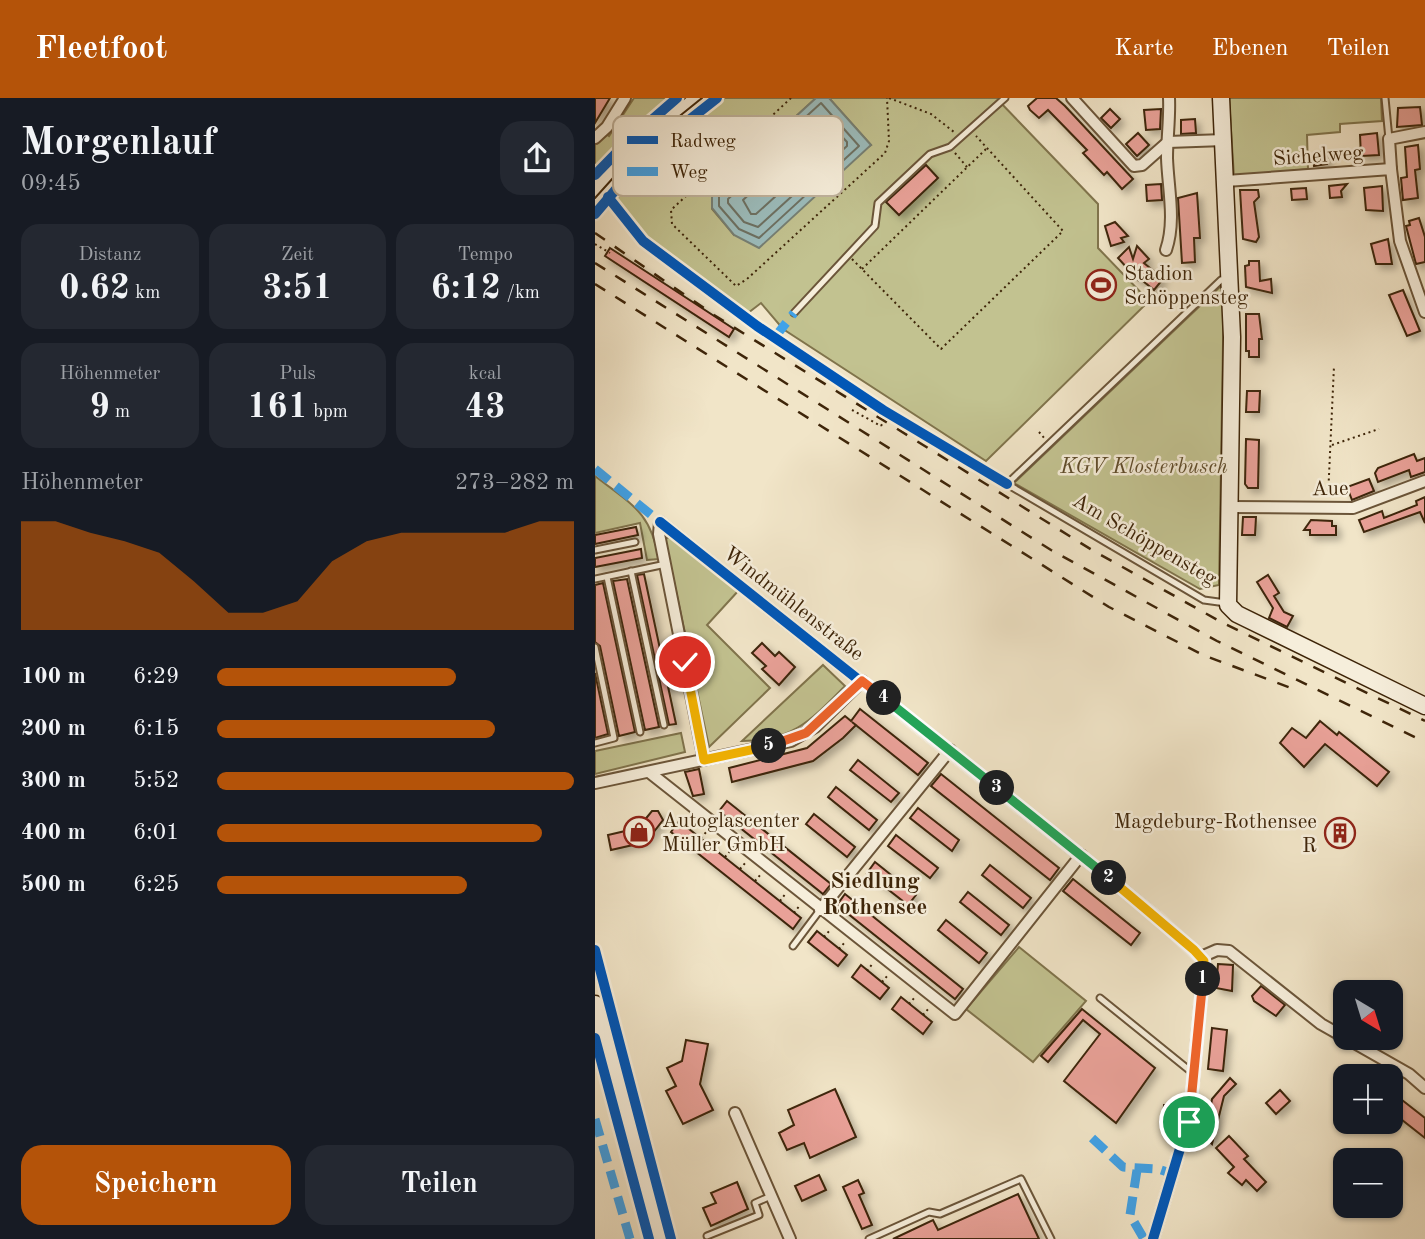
<!DOCTYPE html>
<html lang="de">
<head>
<meta charset="utf-8">
<style>
	body { margin:0; font-family:"Old Standard TT",serif; background:#242831; color:#f1f3f6; height:100vh; display:flex; flex-direction:column; font-size:26px; white-space:nowrap }
	* { box-sizing:border-box; margin:0 }
	p { font-size:23px; color:#9ea1a6 }
	.icon { flex:none; width:38px; height:38px; fill:none; stroke:currentColor; stroke-width:2; stroke-linecap:round; stroke-linejoin:round }
	.map { position:relative; flex:1; overflow:hidden }
	.side { display:flex; flex-direction:column; background:#171b24; width:595px }
	.side>* { flex:none }
	.needle { width:46px; rotate:142deg }
	.fabs { position:absolute; left:738px; top:882px; display:grid; gap:14px }
	.fabs a { display:grid; place-items:center; width:70px; height:70px; border-radius:14px; background:#171b24; box-shadow:0 2px 5px #0004; font-size:35px }
	.pin { position:absolute; display:grid; place-items:center; width:60px; height:60px; color:#fff; margin:-30px; border:4px solid #fff; border-radius:50%; box-shadow:0 2px 7px #0007 }
	.km { position:absolute; width:35px; height:35px; margin:-18px; border-radius:50%; background:#222; color:#fff; font-size:19px; line-height:35px; text-align:center }
	.round { display:grid; place-items:center; flex:none; width:74px; height:74px; border-radius:21px; background:#242831 }
	.summary { display:flex; align-items:center; justify-content:space-between; height:119px; padding:0 21px }
	h1 { font-size:38px; font-weight:700; line-height:52px }
	.figures { display:grid; grid-template-columns:repeat(3,1fr); gap:10px; height:119px; padding:7px 21px }
	.figures div { display:grid; align-content:center; border-radius:18px; background:#242831; text-align:center }
	.figures b { font-size:35px; font-weight:700 }
	.figures small { font-size:19px; font-weight:400 }
	.figures p { font-size:19px }
	.chart { height:196px; padding:14px 21px }
	.chart p { display:flex; justify-content:space-between }
	.chart svg { width:100%; height:126px; margin-top:7px; fill:#b45309; opacity:.7 }
	.cta { display:flex; gap:14px; margin-top:auto; padding:14px 21px }
	.cta a { flex:1; height:80px; border-radius:21px; background:#b45309; color:#fff; font-size:28px; font-weight:700; line-height:80px; text-align:center }
	.cta a+a { background:#242831; color:#f1f3f6 }
	ul { padding:0 21px; list-style:none; font-size:23px }
	li { display:grid; grid-template-columns:112px 84px 1fr; align-items:center; height:52px }
	li i { height:18px; border-radius:9px; background:#b45309 }
	header { display:flex; align-items:center; gap:42px; box-sizing:border-box; height:98px; padding:0 35px; background:#b45309; color:#fff }
	header strong { font-size:33px }
	nav { display:flex; gap:38px; margin-inline-start:auto; font-size:24px }
	main { display:flex; flex:1; min-height:0 }
	.map>svg:first-child { display:block }
</style>
</head>
<body>
<header>
<strong>Fleetfoot</strong>
<nav><a>Karte</a><a>Ebenen</a><a>Teilen</a></nav>
</header>
<main>
<section class="side">
<div class="summary"><div><h1>Morgenlauf</h1><p>09:45</p></div><a class="round"><svg class="icon" aria-label="share" viewBox="0 0 24 24"><path d="M12 15V3M7 8l5-5 5 5M5 13v7h14v-7"/></svg></a></div>
<div class="figures">
<div><p>Distanz</p><b>0.62<small> km</small></b></div>
<div><p>Zeit</p><b>3:51</b></div>
<div><p>Tempo</p><b>6:12<small> /km</small></b></div>
</div>
<div class="figures">
<div><p>Höhenmeter</p><b>9<small> m</small></b></div>
<div><p>Puls</p><b>161<small> bpm</small></b></div>
<div><p>kcal</p><b>43</b></div>
</div>
<div class="chart"><p><span>Höhenmeter</span>273–282 m</p>
<svg viewBox="0 0 160 44" preserveAspectRatio="none"><path d="M0 44V6L10 6L20 10L30 13L40 17L50 27L60 38L70 38L80 34L90 20L100 13L110 10L120 10L130 10L140 10L150 6L160 6V44z"/></svg>
</div>
<ul>
<li><b>100 m</b>6:29<i style="width:67%"></i></li>
<li><b>200 m</b>6:15<i style="width:78%"></i></li>
<li><b>300 m</b>5:52<i style="width:100%"></i></li>
<li><b>400 m</b>6:01<i style="width:91%"></i></li>
<li><b>500 m</b>6:25<i style="width:70%"></i></li>
</ul>
<div class="cta"><a>Speichern</a><a>Teilen</a></div>
</section>
<div class="map">
<svg width="830" height="1141" viewBox="0 0 830 1141">
	<defs>
		<filter id="shadow"><feDropShadow dx="4.5" dy="4.5" stdDeviation="3.5" flood-color="#0004"/></filter>
	</defs>
	<rect width="100%" height="100%" fill="#f1e5c8"/>
	<filter id="stains"><feTurbulence type="fractalNoise" baseFrequency=".00286" numOctaves="4"/><feColorMatrix values="0 0 0 0 .2 0 0 0 0 .09 0 0 0 0 .02 0 0 0 .5 -.17"/></filter>
	<radialGradient id="worn" r=".72"><stop offset=".6" stop-color="#630" stop-opacity="0"/><stop offset="1" stop-color="#630" stop-opacity=".3"/></radialGradient>
	<g fill="#c2c290" stroke="#80744c" stroke-width="2">
		<polygon points="39,0 74,0 0,70 0,45 11,36 14,38"/>
		<polygon points="130,0 221,0 117,95 117,111 139,137 276,47 234,0 405,0 403,2 503,106 503,150 554,203 391,363 188,231 166,205 153,215 53,141 21,102 27,94 24,90 83,34"/>
		<polygon points="634,0 786,0 787,23 745,26 745,34 712,37 713,71 639,79"/>
		<polygon points="629,185 624,487 605,491 419,385"/>
		<path d="M0,378C37,407 55,413 64,461L52,462L45,425L0,435Z"/>
		<polygon points="78,437 144,492 112,527 175,590 114,649 70,441"/>
		<path d="M228,567L250,588C216,622 198,643 147,643Z"/>
		<polygon points="86,635 90,654 0,676 0,653"/>
		<polygon points="424,849 491,903 438,964 371,911"/>
	</g>
	<polygon fill="#9cbdbd" stroke="#768075" stroke-width="2" points="221,0 234,0 276,47 164,150 139,137 117,110 117,95"/>
	<g fill="none" stroke-linecap="round" stroke-linejoin="round">
		<g stroke="#6d7163" stroke-width="2">
			<polygon points="226,5 264,48 164,140 144,131 124,108 124,98"/>
			<polygon points="225,18 229,19 252,44 252,48 163,129 149,124 133,105 133,101"/>
			<polygon points="224,33 237,43 237,47 161,116 156,116 148,102"/>
		</g>
	</g>
	<g fill="#e9a198" stroke="#3e2509" stroke-width="2" filter="url(#shadow)">
		<polygon points="0,0 15,0 0,25"/>
		<polygon points="442,0 461,0 470,8 538,81 527,91 512,74 509,77 488,55 492,52 453,12 444,20 435,12 433,8"/>
		<polygon points="825,9 827,27 802,29 803,10"/>
		<polygon points="515,11 525,21 516,30 506,20"/>
		<polygon points="566,11 565,31 551,32 549,12"/>
		<polygon points="600,21 601,35 586,36 586,22"/>
		<polygon points="543,35 554,47 542,58 531,46"/>
		<polygon points="782,35 784,57 766,58 765,37"/>
		<polygon points="823,47 825,71 820,72 823,100 808,102 806,80 812,79 810,49"/>
		<polygon points="731,54 732,66 719,68 718,55"/>
		<polygon points="331,67 343,80 304,117 291,104"/>
		<polygon points="566,86 567,102 552,103 551,87"/>
		<polygon points="752,86 746,93 747,99 735,100 734,88"/>
		<polygon points="787,88 788,113 771,112 769,90"/>
		<polygon points="711,90 712,101 697,102 696,91"/>
		<polygon points="645,92 663,92 664,99 659,104 664,139 661,144 648,141"/>
		<polygon points="602,95 605,140 599,140 600,164 587,165 583,100"/>
		<polygon points="824,120 830,139 830,164 821,166 811,128 815,127 814,123"/>
		<polygon points="520,124 533,138 526,140 529,144 516,148 510,128"/>
		<polygon points="793,141 797,166 781,166 776,146"/>
		<polygon points="542,148 554,161 549,165 568,181 559,192 543,179 544,183 523,160 534,149 538,161"/>
		<polygon points="15,150 139,231 134,239 10,158"/>
		<polygon points="654,163 664,163 665,183 676,181 677,195 651,189 650,168 654,167"/>
		<polygon points="808,192 825,233 812,238 794,197"/>
		<polygon points="651,216 664,216 667,241 664,241 664,259 654,259 654,253 651,253"/>
		<polygon points="652,293 665,293 664,314 651,314"/>
		<polygon points="651,341 664,342 663,390 653,390 650,386"/>
		<polygon points="819,356 822,363 830,360 830,374 816,379 814,372 783,384 780,375 783,370"/>
		<polygon points="774,381 779,393 757,402 752,389"/>
		<polygon points="830,399 830,425 825,414 769,434 764,422 787,413 789,420 822,407 821,403"/>
		<polygon points="648,419 661,419 660,437 647,437"/>
		<polygon points="716,422 737,423 737,428 741,428 741,437 715,437 715,432 709,432"/>
		<polygon points="41,429 43,437 0,446 0,437"/>
		<polygon points="46,451 47,460 0,469 0,460"/>
		<polygon points="49,476 81,626 74,627 42,477"/>
		<polygon points="673,477 684,495 679,498 689,514 698,518 692,529 674,520 678,510 662,484"/>
		<polygon points="32,481 64,629 50,632 18,483"/>
		<polygon points="8,485 40,634 24,638 5,548 0,544 0,487"/>
		<polygon points="167,545 180,558 184,554 200,569 184,587 167,571 171,568 157,555"/>
		<polygon points="0,575 13,636 0,640"/>
		<polygon points="265,611 333,665 323,677 257,624 261,627 248,640 218,663 137,684 134,670 212,650 250,618 256,623"/>
		<polygon points="725,623 742,637 744,634 794,674 782,688 730,646 709,669 685,645 697,630 711,640"/>
		<polygon points="263,662 304,695 296,704 255,672"/>
		<polygon points="104,671 109,696 98,698 90,674"/>
		<polygon points="346,676 464,770 455,782 336,688"/>
		<polygon points="241,689 282,722 274,732 233,699"/>
		<polygon points="132,703 236,786 228,796 124,713"/>
		<polygon points="323,710 364,742 357,753 315,720"/>
		<polygon points="57,713 63,713 68,722 51,744 16,752 13,737 43,730"/>
		<polygon points="219,716 260,749 252,759 211,726"/>
		<polygon points="84,723 206,820 198,831 76,734"/>
		<polygon points="301,737 343,770 335,780 293,748"/>
		<polygon points="280,764 321,797 313,807 272,775"/>
		<polygon points="395,767 436,800 428,810 387,777"/>
		<polygon points="478,781 545,835 536,847 468,793"/>
		<polygon points="373,794 414,827 406,837 365,804"/>
		<polygon points="250,796 368,891 360,901 242,807"/>
		<polygon points="351,822 392,855 384,865 343,832"/>
		<polygon points="222,833 252,857 243,868 213,844"/>
		<polygon points="623,866 638,867 637,893 621,890"/>
		<polygon points="266,867 294,890 285,901 257,879"/>
		<polygon points="666,888 690,907 681,918 659,903 657,898"/>
		<polygon points="306,899 337,924 328,936 297,911"/>
		<polygon points="487,911 560,970 521,1025 469,983 505,936 488,922 453,964 446,958"/>
		<polygon points="617,930 632,932 628,973 613,971"/>
		<polygon points="91,942 113,946 105,986 118,1012 88,1026 71,993 81,988 72,970 87,963"/>
		<polygon points="635,980 641,986 629,998 617,1046 606,1035 610,1023 613,1024 617,1001"/>
		<polygon points="240,991 261,1039 215,1060 209,1045 192,1052 184,1035 199,1027 193,1012"/>
		<polygon points="685,992 695,1003 681,1016 671,1005"/>
		<polygon points="807,1002 830,1020 830,1040 797,1014"/>
		<polygon points="569,1007 581,1008 580,1021 568,1020"/>
		<polygon points="634,1038 653,1058 649,1061 671,1084 662,1093 651,1082 647,1087 633,1075 639,1069 621,1050"/>
		<polygon points="224,1077 231,1092 207,1103 200,1088"/>
		<polygon points="263,1082 269,1095 264,1097 277,1127 267,1131 248,1089"/>
		<polygon points="142,1084 153,1111 116,1128 108,1110 121,1105 116,1095"/>
		<polygon points="423,1096 444,1141 298,1141 338,1122 343,1132"/>
	</g>
	<g fill="none" stroke-linecap="round" stroke-linejoin="round">
		<g stroke="#6b5539" stroke-width="9">
			<g id="lane">
				<polyline points="790,0 794,41"/>
				<polyline points="626,182 412,386 609,502 631,505"/>
				<polyline points="199,215 280,128 283,105 335,56 355,49 410,0"/>
				<polyline points="0,452 40,444"/>
				<polyline points="36,473 69,627"/>
				<polyline points="12,479 45,634"/>
				<polyline points="0,481 71,466"/>
				<polyline points="0,549 19,640 0,645"/>
				<polyline points="198,848 225,812"/>
				<polyline points="505,900 599,976"/>
				<polyline points="112,1138 164,1117 160,1105 176,1098"/>
				<polyline points="274,1141 334,1114 345,1116 426,1081 456,1141"/>
			</g>
		</g>
		<g stroke="#6b5539" stroke-width="14">
			<g id="street">
				<polyline points="477,0 539,68 547,67 573,44 629,42"/>
				<polyline points="0,40 12,29 30,0"/>
				<polyline points="796,71 794,41 830,34"/>
				<polyline points="631,83 796,71 805,143 830,214"/>
				<path d="M571,152C581,123 573,90 572,60C572,40 575,20 574,0"/>
				<polyline points="636,409 758,410 830,383"/>
				<polyline points="65,424 561,818 609,863 595,1017 558,1141"/>
				<polyline points="65,424 64,436 109,662"/>
				<polyline points="54,674 360,916 486,757"/>
				<polyline points="0,685 196,643 220,629 267,583"/>
				<polyline points="225,812 355,652"/>
				<polyline points="606,859 622,852 634,853 726,926 814,976 830,990"/>
				<polyline points="140,1015 195,1141"/>
			</g>
		</g>
		<g stroke="#3e2509" stroke-width="19">
			<g id="secondary">
				<polyline points="626,0 637,239 633,507 642,516 830,608"/>
				<polyline points="0,86 28,56"/>
				<polyline points="0,105 33,66 103,0"/>
				<polyline points="0,906 61,1141"/>
			</g>
		</g>
		<g stroke="#3e2509" stroke-width="2" stroke-dasharray="2 3.5" stroke-linecap="butt">
			<polyline points="196,0 76,112 77,126 141,188 152,181 290,55 294,43 292,0"/>
			<polyline points="294,0 336,16 359,34"/>
			<polyline points="360,55 372,69"/>
			<polyline points="0,146 15,155"/>
			<polyline points="257,161 346,251 468,133 381,38"/>
			<polyline points="267,171 391,51"/>
			<polyline points="296,310 328,336"/>
			<polyline points="257,312 286,328"/>
			<polyline points="444,334 450,341"/>
			<polyline points="737,347 784,331"/>
			<polyline points="733,399 739,268"/>
			<polyline points="92,729 98,721"/>
			<polyline points="106,740 112,733"/>
			<polyline points="743,741 747,745 750,742"/>
			<polyline points="130,759 136,752"/>
			<polyline points="145,771 151,764"/>
			<polyline points="160,783 166,776"/>
			<polyline points="185,803 191,795"/>
			<polyline points="199,815 205,807"/>
			<polyline points="229,839 235,832"/>
			<polyline points="244,851 250,844"/>
			<polyline points="272,873 278,865"/>
			<polyline points="287,884 293,877"/>
			<polyline points="314,906 320,899"/>
			<polyline points="328,917 334,910"/>
		</g>
		<use href="#lane" stroke="#f6eedb" stroke-width="5"/>
		<use href="#street" stroke="#f6eedb" stroke-width="10"/>
		<use href="#secondary" stroke="#f6eedb" stroke-width="16"/>
		<g stroke="#3e2509" stroke-width="2">
			<polyline points="0,100 45,50 107,0"/>
			<polyline points="0,961 49,1141"/>
		</g>
		<g stroke="#3e2509" stroke-width="2.5" stroke-dasharray="12 12" stroke-linecap="butt">
			<polyline points="0,135 119,217 497,452 628,525 830,623"/>
			<polyline points="0,165 456,452 622,543 830,644"/>
			<polyline points="0,186 514,509 608,557 704,593"/>
		</g>
		<polyline stroke="#3e2509" stroke-width="2" stroke-dasharray="2 3.5" stroke-linecap="butt" points="286,328 296,310"/>
		<g stroke="#3fa2e9" stroke-width="9" stroke-dasharray="18 9" stroke-linecap="butt">
			<polyline points="180,239 199,215"/>
			<polyline points="0,371 65,424"/>
			<polyline points="0,1021 35,1141"/>
			<polyline points="497,1040 528,1069 563,1071 578,1076"/>
			<polyline points="542,1072 535,1117 549,1141"/>
		</g>
		<g stroke="#f6eedb" stroke-width="15">
			<g id="cycleway">
				<polyline points="0,77 36,40 82,0"/>
				<polyline points="13,99 48,143 162,228 288,312 412,386"/>
				<polyline points="0,116 51,56 122,0"/>
				<polyline points="65,424 561,818 609,863 595,1017 558,1141"/>
				<polyline points="0,852 76,1141"/>
				<polyline points="0,940 54,1141"/>
			</g>
		</g>
		<use href="#cycleway" stroke="#0057b8" stroke-width="10"/>
	</g>
	<g fill="none" stroke-linecap="round" stroke-linejoin="round">
		<g stroke="#fff" stroke-width="14">
			<polyline id="split-1" points="594,1024 608,881"/>
		</g>
		<g stroke="#fff" stroke-width="14">
			<polyline id="split-2" points="514,780 599,852 609,863 608,881"/>
		</g>
		<g stroke="#fff" stroke-width="14">
			<polyline id="split-3" points="402,690 514,780"/>
		</g>
		<g stroke="#fff" stroke-width="14">
			<polyline id="split-4" points="289,600 402,690"/>
		</g>
		<g stroke="#fff" stroke-width="14">
			<polyline id="split-5" points="174,648 211,635 267,583 289,600"/>
		</g>
		<g stroke="#fff" stroke-width="14">
			<polyline id="split-6" points="90,564 109,662 174,648"/>
		</g>
		<use href="#split-1" stroke="#f0652b" stroke-width="9"/>
		<use href="#split-2" stroke="#f5b400" stroke-width="9"/>
		<use href="#split-3" stroke="#22a559" stroke-width="9"/>
		<use href="#split-4" stroke="#22a559" stroke-width="9"/>
		<use href="#split-5" stroke="#f0652b" stroke-width="9"/>
		<use href="#split-6" stroke="#f5b400" stroke-width="9"/>
	</g>
	<defs>
		<g id="stadium-ring" transform="scale(1.575)"><circle r="9.5" fill="#f6eedb" stroke="#8f2418" stroke-width="1.5"/><path d="M0-5a6.5 5 0 1 0 0 10a6.5 5 0 1 0 0-10ZM-3.5-1.8h7v3.6h-7Z" fill="#8f2418"/></g>
		<g id="shop-ring" transform="scale(1.575)"><circle r="9.5" fill="#f6eedb" stroke="#8f2418" stroke-width="1.5"/><path d="M-5-2.5h2.3a2.7 3.5 0 0 1 5.4 0H5L5.5 6h-11ZM-1.5-2.5h3a1.5 2.3 0 0 0-3 0Z" fill="#8f2418"/></g>
		<g id="building-ring" transform="scale(1.575)"><circle r="9.5" fill="#f6eedb" stroke="#8f2418" stroke-width="1.5"/><path d="M-4-6H4V6H1V3H-1V6H-4ZM-2.5-4.3h1.7v1.8h-1.7ZM.8-4.3h1.7v1.8H.8ZM-2.5-1h1.7V.8h-1.7ZM.8-1h1.7V.8H.8Z" fill="#8f2418"/></g>
	</defs>
	<g fill-rule="evenodd">
		<use href="#stadium-ring" x="506" y="187"/>
		<use href="#shop-ring" x="44" y="734"/>
		<use href="#building-ring" x="745" y="735"/>
	</g>
	<g text-anchor="middle" stroke-width="5" stroke-linejoin="round" paint-order="stroke">
		<g font-size="21" fill="#3e2509" stroke="#f6eedb">
			<text transform="translate(723 57) rotate(-4)" y="7">Sichelweg</text>
			<text transform="translate(735 390) rotate(-1)" y="7">Aue</text>
			<text transform="translate(550 441) rotate(30)" y="7">Am Schöppensteg</text>
			<text transform="translate(199 505) rotate(38)" y="7">Windmühlenstraße</text>
		</g>
		<g font-size="21" fill="#3e2509" stroke="#f6eedb" text-anchor="start">
			<text x="529" y="182">Stadion<tspan x="529" dy="24">Schöppensteg</tspan></text>
			<text x="67" y="729">Autoglascenter<tspan x="67" dy="24">Müller GmbH</tspan></text>
			<text x="722" y="730" text-anchor="end">Magdeburg-Rothensee<tspan x="722" dy="24">R</tspan></text>
		</g>
		<g font-size="21" font-style="italic" fill="#5f4c2b" stroke="#f6eedb">
			<text x="549" y="375">KGV Klosterbusch</text>
		</g>
		<g font-size="23" font-weight="bold" fill="#3e2509" stroke="#f6eedb">
			<text x="280" y="790">Siedlung<tspan x="280" dy="26">Rothensee</tspan></text>
		</g>
	</g>
	<rect x="18" y="18" width="230" height="80" rx="10" fill="#f6eedb" stroke="#bfb29c" stroke-width="2"/>
	<rect x="32" y="38" width="31" height="8" fill="#0057b8"/>
	<rect x="32" y="69" width="31" height="9" fill="#3fa2e9"/>
	<g font-size="19" fill="#3e2509">
		<text x="75" y="49">Radweg</text>
		<text x="75" y="80">Weg</text>
	</g>
	<rect width="100%" height="100%" filter="url(#stains)"/>
	<rect width="100%" height="100%" fill="url(#worn)"/>
</svg>
<div class="fabs">
<a><svg class="needle" viewBox="-14 -14 28 28"><path d="M0-13l5 13h-10z" fill="#e53935"/><path d="M0 13l5-13h-10z" fill="#9ea1a6"/></svg></a>
<a>+</a>
<a>−</a>
</div>
<div class="pin" style="left:594px;top:1024px;background:#1e9e55"><svg class="icon" aria-label="arrive" viewBox="0 0 24 24"><path d="M6 21V4h12l-3 4 3 4H6"/></svg></div>
<div class="pin" style="left:90px;top:564px;background:#d93025"><svg class="icon" aria-label="check" viewBox="0 0 24 24"><path d="M5 12l5 5 9-10"/></svg></div>
<b class="km" style="left:608px;top:881px">1</b>
<b class="km" style="left:514px;top:780px">2</b>
<b class="km" style="left:402px;top:690px">3</b>
<b class="km" style="left:289px;top:600px">4</b>
<b class="km" style="left:174px;top:648px">5</b>
</div>
</main>
</body>
</html>
